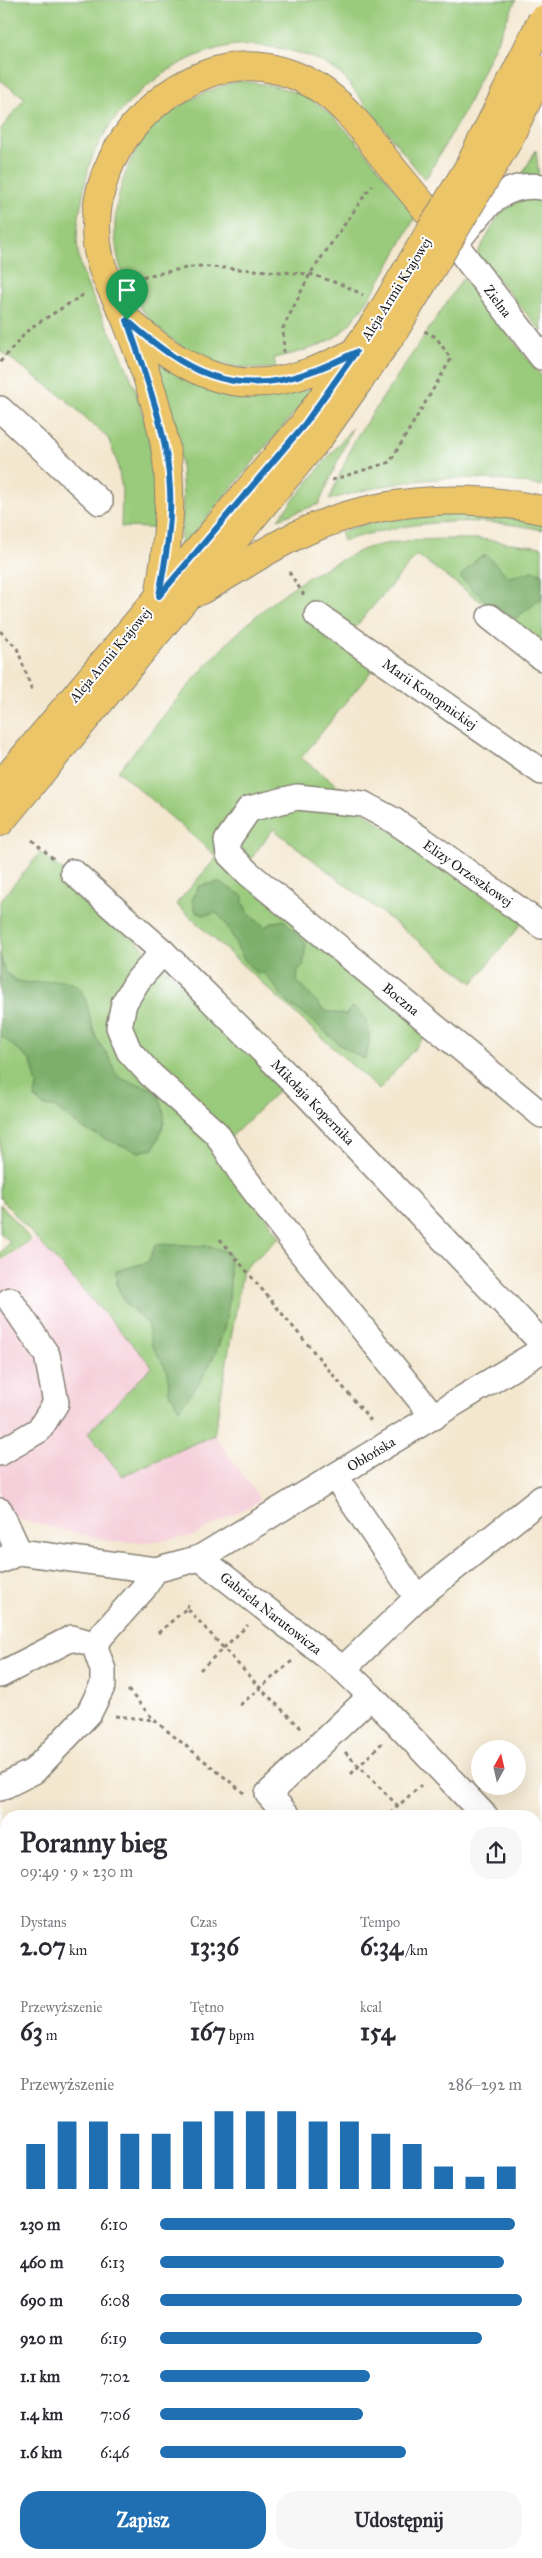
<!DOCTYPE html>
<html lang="pl">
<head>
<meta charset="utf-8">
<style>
	body { margin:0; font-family:"IM FELL Great Primer",serif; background:#f7f7f7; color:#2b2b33; height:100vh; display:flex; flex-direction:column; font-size:19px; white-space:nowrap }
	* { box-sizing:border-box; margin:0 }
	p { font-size:16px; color:#7c7c81 }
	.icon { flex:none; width:28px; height:28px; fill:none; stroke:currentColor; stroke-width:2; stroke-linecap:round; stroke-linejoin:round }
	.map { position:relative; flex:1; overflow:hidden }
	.details { position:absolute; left:0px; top:1810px; width:542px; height:749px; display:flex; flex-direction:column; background:#fff; border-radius:20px 20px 0 0; box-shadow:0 5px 20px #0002 }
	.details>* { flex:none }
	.needle { width:32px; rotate:8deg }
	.controls { position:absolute; left:471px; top:1740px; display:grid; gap:10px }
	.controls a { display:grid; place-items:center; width:55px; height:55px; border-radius:50%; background:#fff; box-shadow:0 5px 20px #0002; font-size:25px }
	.pin { position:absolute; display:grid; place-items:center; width:42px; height:42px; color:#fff; margin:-51px -21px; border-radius:50% 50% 50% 0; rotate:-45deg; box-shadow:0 0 5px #0007 }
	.pin .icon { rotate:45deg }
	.round { display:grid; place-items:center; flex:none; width:52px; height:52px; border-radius:20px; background:#f7f7f7 }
	.head { display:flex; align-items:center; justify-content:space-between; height:85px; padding:0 20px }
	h1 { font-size:28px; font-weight:700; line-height:38px }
	.figures { display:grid; grid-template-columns:repeat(3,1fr); gap:8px; height:85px; padding:5px 20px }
	.figures div { display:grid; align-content:center }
	.figures b { font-size:25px; font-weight:700 }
	.figures small { font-size:14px; font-weight:400 }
	.figures p { font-size:14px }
	.chart { height:140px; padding:10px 20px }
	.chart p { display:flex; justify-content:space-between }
	.chart svg { width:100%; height:90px; margin-top:5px; stroke:#1f6fb2; stroke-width:6 }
	.cta { display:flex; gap:10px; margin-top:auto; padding:10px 20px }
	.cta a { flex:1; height:58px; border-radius:20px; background:#1f6fb2; color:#fff; font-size:20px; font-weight:700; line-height:58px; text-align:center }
	.cta a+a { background:#f7f7f7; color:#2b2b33 }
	ul { padding:0 20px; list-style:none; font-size:16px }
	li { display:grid; grid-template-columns:80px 60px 1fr; align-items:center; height:38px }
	li i { height:12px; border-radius:6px; background:#1f6fb2 }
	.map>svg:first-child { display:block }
</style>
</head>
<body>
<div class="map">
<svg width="542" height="2558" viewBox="0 0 542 2558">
	<rect width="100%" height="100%" fill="#fff"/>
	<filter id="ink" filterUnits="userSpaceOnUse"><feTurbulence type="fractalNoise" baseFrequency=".02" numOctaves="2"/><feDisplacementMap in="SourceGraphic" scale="10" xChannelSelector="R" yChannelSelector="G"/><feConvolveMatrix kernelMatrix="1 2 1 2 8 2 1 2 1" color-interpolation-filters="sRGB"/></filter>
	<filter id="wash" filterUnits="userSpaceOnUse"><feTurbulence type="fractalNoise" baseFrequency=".0096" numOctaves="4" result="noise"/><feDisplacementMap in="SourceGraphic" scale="20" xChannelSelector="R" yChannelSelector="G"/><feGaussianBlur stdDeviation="1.12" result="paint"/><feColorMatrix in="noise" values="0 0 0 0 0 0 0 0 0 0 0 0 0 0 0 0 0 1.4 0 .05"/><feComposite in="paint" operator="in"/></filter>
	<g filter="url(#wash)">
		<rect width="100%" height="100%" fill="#f3e7cf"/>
		<g fill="#f5cfda">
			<polygon points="36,1239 152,1366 88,1433 122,1476 214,1435 261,1500 193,1536 147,1542 114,1542 8,1517 0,1522 0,1262"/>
			<polygon points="6,2132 6,2324 0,2314 0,2135"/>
			<polygon points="164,2553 393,2553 390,2558 170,2558"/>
		</g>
		<g fill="#9acb7b" stroke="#5b744c">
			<path d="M0,0H516L465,110L425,180L343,76C323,60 303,53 278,48C262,46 245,43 229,46C173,57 121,99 96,149C88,165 85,183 82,200C79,213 77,227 77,241C79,283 104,316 120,352C146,408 159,468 153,528L121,527L122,489L117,462L108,438L63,397L0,351V130L25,98L0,80Z"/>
			<path d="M239,81C260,83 281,86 302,95C341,112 388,182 416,216C398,248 366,313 338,335C321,348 295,353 274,358L276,368C234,371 196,361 164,333C116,292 103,231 126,172C132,155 142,137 156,124C179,103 208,89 239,81Z"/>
			<polygon points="536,150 542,203 542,332 477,254"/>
			<path d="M463,278L542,377V486C463,472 405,477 329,500L355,439Z"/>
			<path d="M156,362L202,386L259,395L314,389L179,551C188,481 180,428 156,362Z"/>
			<polygon points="352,428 319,504 278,519"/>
			<path d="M432,512L542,520V530C475,515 408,521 343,541L340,532L364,524Z"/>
			<path d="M480,539L542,547V646L417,555L340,645L373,669L301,758L349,794L296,790L222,833L217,858L428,1033L379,1090L176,904L217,857L118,771C184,693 246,602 343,559C352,555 361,549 371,547C406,538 444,539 480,539Z"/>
			<polygon points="297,804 359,809 523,922 473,983 273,829 248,863 236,851 253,815"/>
			<polygon points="40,853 64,871 285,1084 219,1149 280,1237 243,1270 214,1435 122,1476 88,1433 152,1366 0,1198 0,901"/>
			<polygon points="0,1204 31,1240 0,1260 0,1254 10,1241 0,1233"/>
		</g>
		<g fill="#7baf6b" stroke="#4c6644">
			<path d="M486,555L509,577L533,571L542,573V598L516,618C493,611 477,593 460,577L478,558Z"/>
			<path d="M219,882L243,896C242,911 255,919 265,927L274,922L284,920L306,944L303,966L298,970L297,981L325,1011L346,1015L351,1007C370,1013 374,1044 364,1059L340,1045L313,1021L289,1004L264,973L258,974C235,957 233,925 216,913L204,915L196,912L192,900L199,886Z"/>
			<path d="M0,954L5,973C9,975 14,979 18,981C37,987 63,973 78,987C89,998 89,1022 96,1037C100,1046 106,1051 110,1059C114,1064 113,1072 118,1076C126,1083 147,1085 157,1091C168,1120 166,1121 154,1148L139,1152L110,1141L82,1128L54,1107L43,1106L35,1098L37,1085L31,1061L0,1035Z"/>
			<path d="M156,1244L211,1246L229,1253C234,1317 221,1359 179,1409L169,1392L168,1372L152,1345L147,1323L127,1305L117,1286L116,1271L148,1262Z"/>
		</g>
	</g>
	<g filter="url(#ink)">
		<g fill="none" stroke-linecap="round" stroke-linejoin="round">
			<g stroke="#888276" stroke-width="28">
				<g id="minor">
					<path d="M542,187C498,181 480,214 455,244L542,357"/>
					<polyline points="0,409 100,502"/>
					<polyline points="317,615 542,772"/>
					<polyline points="490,617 542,658"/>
					<polyline points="73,872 163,952 309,1097 542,1343"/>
					<polyline points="542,926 424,841 393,820 363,804 297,797 249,809 227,841 229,854 248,873 542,1115"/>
					<polyline points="163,952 138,980 124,1003 119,1027 129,1051 151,1075 217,1134 241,1173 300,1251 434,1417"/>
					<polyline points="0,1453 39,1430 56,1403 47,1355 10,1300"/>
					<polyline points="335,1476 417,1598"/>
					<polyline points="0,1511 19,1552"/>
					<polyline points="200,1558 343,1669 371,1696 485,1816"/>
					<polyline points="0,1561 19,1552 155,1570 200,1558 542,1350"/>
					<polyline points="343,1669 417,1598 542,1498"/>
					<polyline points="0,1675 72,1638 94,1644 143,1589 155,1570"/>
					<polyline points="0,1788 34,1771 89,1713 103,1685 103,1670 94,1644"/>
					<polyline points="288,1816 268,1794 371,1696"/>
					<polyline points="536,1875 542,1881"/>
					<polyline points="0,1900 6,1912"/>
					<polyline points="0,2166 6,2163"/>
					<polyline points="536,2170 542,2165"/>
					<polyline points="0,2275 6,2288"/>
					<polyline points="536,2349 542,2347"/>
					<polyline points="0,2442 6,2448"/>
					<polyline points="536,2538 542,2529"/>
					<polyline points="452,2552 460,2558"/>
					<polyline points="0,2556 9,2558"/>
					<polyline points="29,2558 35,2552"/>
					<polyline points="420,2558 421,2552"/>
					<polyline points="522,2558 526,2552"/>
				</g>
			</g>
			<g stroke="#888276" stroke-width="30">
				<g id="major">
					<path d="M127,320C183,370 233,400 310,372C326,367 341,359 356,352"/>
					<path d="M197,592C230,575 260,553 293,537C369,499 460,492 542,510"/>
					<path d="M159,597C169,539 175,483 161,426C153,391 140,355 127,322C119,300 106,283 100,260C81,182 132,103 204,75C257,54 311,73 348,113C362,127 373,144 385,159C407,186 429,213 451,239"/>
					<polyline points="0,786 303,425 377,320"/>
					<polyline points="0,822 320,436 394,331"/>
				</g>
			</g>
			<g stroke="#888276" stroke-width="3" stroke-dasharray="4 4" stroke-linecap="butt">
				<polyline points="135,278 197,266 310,274 346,286 363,295"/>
				<polyline points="284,353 283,328 310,274 372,185"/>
				<polyline points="0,362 30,328 86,293"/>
				<polyline points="332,480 390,462 451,359 436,337 424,331"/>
				<polyline points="289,572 304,595"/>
				<polyline points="0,631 17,648 33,693"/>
				<polyline points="32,840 54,859"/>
				<polyline points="220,1239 373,1423"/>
				<polyline points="187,1608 189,1600"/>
				<polyline points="158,1633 187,1608 260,1688 302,1729"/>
				<polyline points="200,1670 248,1625"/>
				<polyline points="128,1690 154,1720 244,1793"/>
				<polyline points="240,1705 292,1661"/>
				<polyline points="115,1716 153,1720"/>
				<polyline points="345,1752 398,1806 421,1785"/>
				<polyline points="351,1774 382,1743"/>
				<polyline points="390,1814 398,1806"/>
			</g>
			<use href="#minor" stroke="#fff" stroke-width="25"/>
			<use href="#major" stroke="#ecc569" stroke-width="28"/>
			<g stroke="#888276" stroke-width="30" stroke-linecap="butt">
				<g id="major-bridge">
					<polyline points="377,320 470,165 542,20"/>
					<polyline points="394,331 507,142 542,70"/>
				</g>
			</g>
			<use href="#major-bridge" stroke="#ecc569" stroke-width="28"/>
		</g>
	</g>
	<g fill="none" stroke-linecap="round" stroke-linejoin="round" filter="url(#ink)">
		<g stroke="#fff" stroke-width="10">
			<path id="route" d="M127,320C183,370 233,400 310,372C326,367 341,359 356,352L304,425L159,596C165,561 172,526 170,490C168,431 145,376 127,320Z"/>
		</g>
		<use href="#route" stroke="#1f6fb2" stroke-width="6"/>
	</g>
	<g text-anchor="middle" stroke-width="4" stroke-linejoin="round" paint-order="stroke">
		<g font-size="14" fill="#1c1c1c" stroke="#fff">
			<text transform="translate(396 289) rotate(-58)" y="5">Aleja Armii Krajowej</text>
			<text transform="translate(498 301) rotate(53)" y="5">Zielna</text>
			<text transform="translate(110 655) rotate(-50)" y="5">Aleja Armii Krajowej</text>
			<text transform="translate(430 694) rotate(35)" y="5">Marii Konopnickiej</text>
			<text transform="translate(468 873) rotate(35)" y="5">Elizy Orzeszkowej</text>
			<text transform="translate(401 999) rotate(39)" y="5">Boczna</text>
			<text transform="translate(313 1102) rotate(46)" y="5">Mikołaja Kopernika</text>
			<text transform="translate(371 1454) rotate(-31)" y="5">Obłońska</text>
			<text transform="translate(271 1613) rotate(38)" y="5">Gabriela Narutowicza</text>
		</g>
	</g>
</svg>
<div class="controls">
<a><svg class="needle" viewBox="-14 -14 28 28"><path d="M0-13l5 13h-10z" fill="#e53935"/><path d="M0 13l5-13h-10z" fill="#7c7c81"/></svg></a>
</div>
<div class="pin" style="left:127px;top:320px;background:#1e9e55"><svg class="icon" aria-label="arrive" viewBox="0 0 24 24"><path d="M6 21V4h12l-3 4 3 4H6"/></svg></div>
<section class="details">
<div class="head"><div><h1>Poranny bieg</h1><p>09:49 · 9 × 230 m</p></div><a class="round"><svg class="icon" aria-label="share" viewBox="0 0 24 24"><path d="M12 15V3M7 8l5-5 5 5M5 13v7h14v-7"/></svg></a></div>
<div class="figures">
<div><p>Dystans</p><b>2.07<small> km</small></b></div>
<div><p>Czas</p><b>13:36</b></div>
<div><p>Tempo</p><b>6:34<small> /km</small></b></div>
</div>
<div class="figures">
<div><p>Przewyższenie</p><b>63<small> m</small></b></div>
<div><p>Tętno</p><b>167<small> bpm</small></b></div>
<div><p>kcal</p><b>154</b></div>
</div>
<div class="chart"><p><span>Przewyższenie</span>286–292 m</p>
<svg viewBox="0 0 160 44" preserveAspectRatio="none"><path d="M5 44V22M15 44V11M25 44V11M35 44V17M45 44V17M55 44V11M65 44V6M75 44V6M85 44V6M95 44V11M105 44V11M115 44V17M125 44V22M135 44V33M145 44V38M155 44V33"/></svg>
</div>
<ul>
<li><b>230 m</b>6:10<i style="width:98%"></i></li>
<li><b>460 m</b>6:13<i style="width:95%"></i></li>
<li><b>690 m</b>6:08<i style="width:100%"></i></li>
<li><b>920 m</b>6:19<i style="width:89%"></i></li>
<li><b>1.1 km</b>7:02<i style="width:58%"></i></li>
<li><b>1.4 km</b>7:06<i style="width:56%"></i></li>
<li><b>1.6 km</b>6:46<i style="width:68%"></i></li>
</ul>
<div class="cta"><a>Zapisz</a><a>Udostępnij</a></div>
</section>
</div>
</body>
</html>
